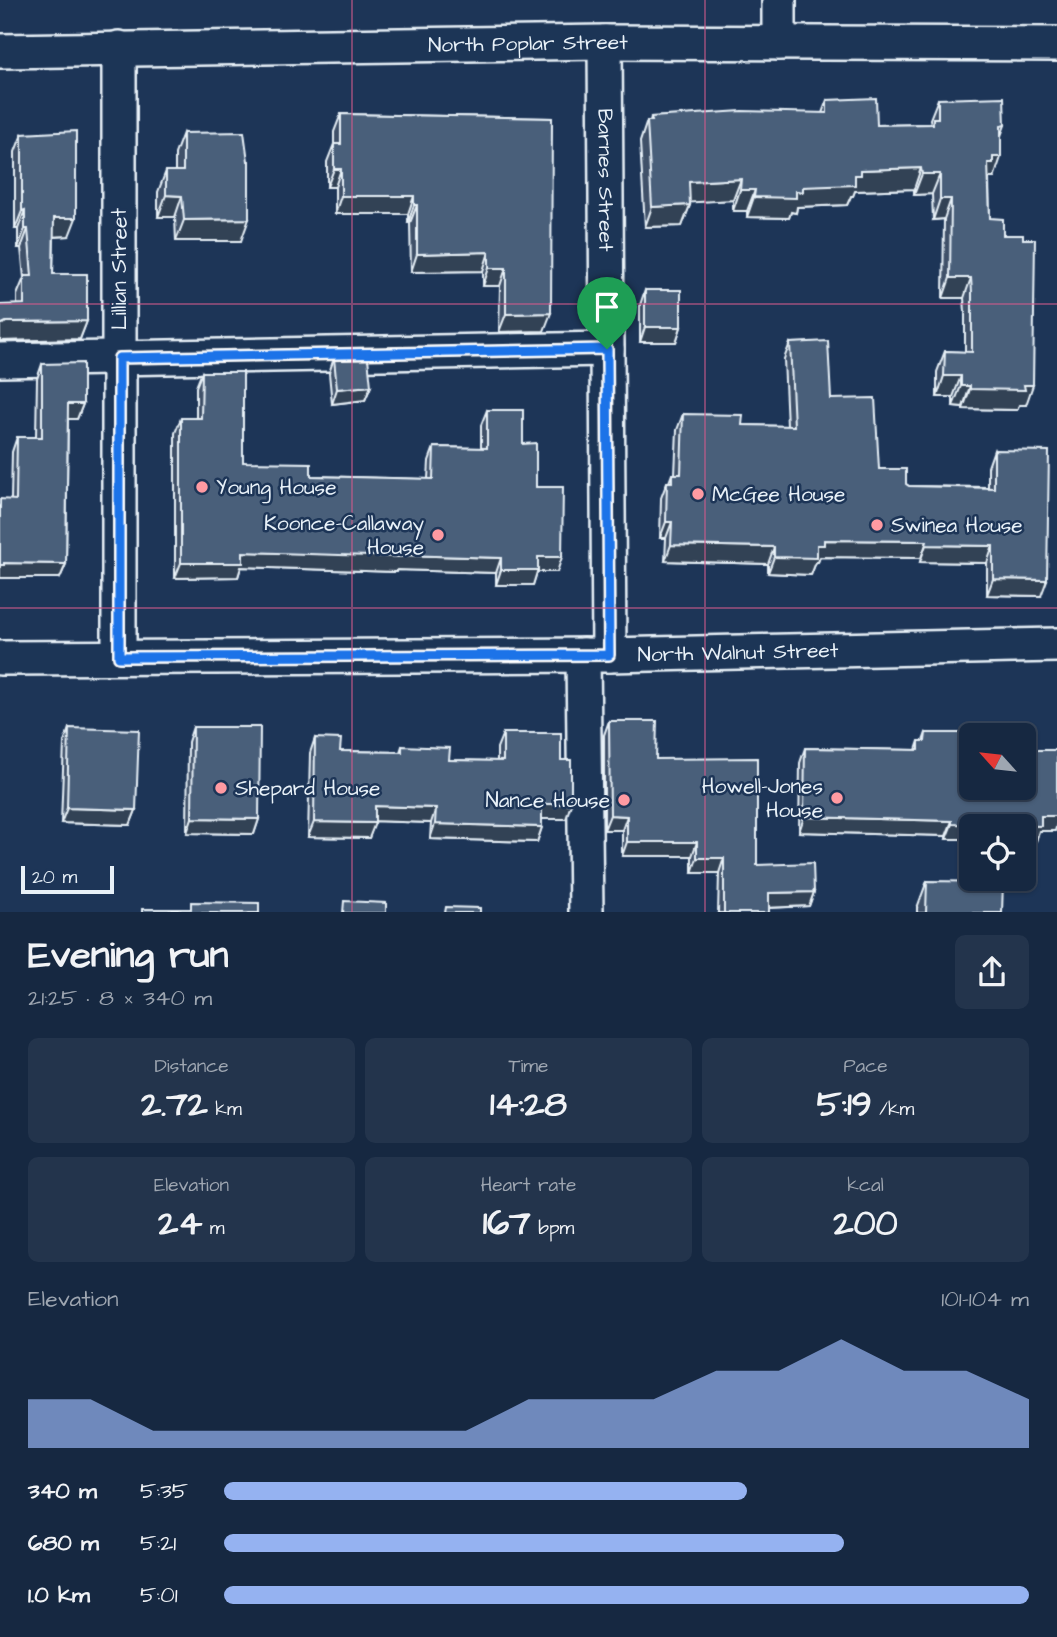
<!DOCTYPE html>
<html lang="en">
<head>
<meta charset="utf-8">
<style>
	body { margin:0; font-family:"Architects Daughter",sans-serif; background:#23344c; color:#f1f3f6; height:100vh; display:flex; flex-direction:column; font-size:26px; white-space:nowrap }
	* { box-sizing:border-box; margin:0 }
	p { font-size:23px; color:#9ea6b1 }
	.icon { flex:none; width:38px; height:38px; fill:none; stroke:currentColor; stroke-width:2; stroke-linecap:round; stroke-linejoin:round }
	.map { position:relative; height:912px; overflow:hidden }
	.drawer { display:flex; flex-direction:column; background:#162841; flex:1 }
	.drawer>* { flex:none }
	.needle { width:46px; rotate:297deg }
	.controls { position:absolute; left:959px; top:723px; display:grid; gap:14px }
	.controls a { display:grid; place-items:center; width:77px; height:77px; border-radius:10px; background:#162841; box-shadow:0 2px 5px #0004,0 0 0 2px #35445a; font-size:35px }
	.scale { position:absolute; left:21px; bottom:18px; width:93px; box-sizing:border-box; padding-left:7px; border:4px solid #e8f1f8; border-top:0; font-size:19px; line-height:24px; white-space:nowrap; color:#e8f1f8; -webkit-text-stroke:5px #1d3557; paint-order:stroke }
	.pin { position:absolute; display:grid; place-items:center; width:60px; height:60px; color:#fff; margin:-72px -30px; border-radius:50% 50% 50% 0; rotate:-45deg; box-shadow:0 0 7px #0007 }
	.pin .icon { rotate:45deg }
	.round { display:grid; place-items:center; flex:none; width:74px; height:74px; border-radius:10px; background:#23344c }
	.overview { display:flex; align-items:center; justify-content:space-between; height:119px; padding:0 28px }
	h1 { font-size:38px; font-weight:800; line-height:52px }
	.figures { display:grid; grid-template-columns:repeat(3,1fr); gap:10px; height:119px; padding:7px 28px }
	.figures div { display:grid; align-content:center; border-radius:10px; background:#23344c; text-align:center }
	.figures b { font-size:35px; font-weight:800 }
	.figures small { font-size:19px; font-weight:400 }
	.figures p { font-size:19px }
	.chart { height:196px; padding:14px 28px }
	.chart p { display:flex; justify-content:space-between }
	.chart svg { width:100%; height:126px; margin-top:7px; fill:#95b2f1; opacity:.7 }
	ul { padding:0 28px; list-style:none; font-size:23px }
	li { display:grid; grid-template-columns:112px 84px 1fr; align-items:center; height:52px }
	li i { height:18px; border-radius:9px; background:#95b2f1 }
	.map>svg:first-child { display:block }
</style>
</head>
<body>
<div class="map">
<svg width="1057" height="913" viewBox="0 0 1057 913">
	<rect width="100%" height="100%" fill="#1d3557"/>
	<filter id="ink" filterUnits="userSpaceOnUse"><feTurbulence type="fractalNoise" baseFrequency=".0143" numOctaves="2"/><feDisplacementMap in="SourceGraphic" scale="14" xChannelSelector="R" yChannelSelector="G"/><feConvolveMatrix kernelMatrix="1 2 1 2 8 2 1 2 1" color-interpolation-filters="sRGB"/></filter>
	<g filter="url(#ink)">
		<g fill="none" stroke-linecap="round" stroke-linejoin="round">
			<g stroke="#e8f1f8" stroke-width="38">
				<g id="minor">
					<path id="s1" d="M605,42L609,655"/>
					<polyline points="779,43 779,0"/>
					<path id="s2" d="M0,51L605,42L1057,44"/>
					<polyline points="0,360 607,349"/>
					<polyline points="583,655 586,913"/>
					<polyline points="119,657 119,48"/>
					<path id="s3" d="M0,658L609,655L1057,645"/>
				</g>
			</g>
			<use href="#minor" stroke="#1d3557" stroke-width="33"/>
		</g>
		<g fill="#3f5169" stroke="#e8f1f8" stroke-width="2">
			<polygon points="938,99 1005,125 1001,136 994,178 989,178 990,218 1003,235 1026,405 1019,405 1017,410 963,409 963,407 953,406 953,397 937,397 937,372 945,351 965,352 965,312 964,298 943,298 944,219 933,220 932,194 914,195 914,189 855,191 853,196 851,196 847,205 797,207 796,213 791,212 789,218 747,217 747,211 733,211 733,200 690,202 690,205 682,226 645,227 640,142 647,121 650,121 651,117 822,113 827,100 877,125 931,124 930,119"/>
			<polygon points="341,114 552,118 544,331 499,332 500,286 483,286 483,271 411,272 410,223 408,223 408,214 335,214 335,187 327,187 327,162 334,144 334,132"/>
			<polygon points="183,133 241,241 176,241 175,217 158,217 158,192 166,171 175,171 175,154"/>
			<polygon points="22,134 69,236 54,237 53,274 87,321 80,339 0,341 0,305 17,305 17,295 24,278 21,248 18,248 18,229 15,229 15,152"/>
			<polygon points="645,290 681,327 676,342 640,342 640,305"/>
			<polygon points="790,343 879,469 906,484 909,486 988,487 988,467 994,450 1041,596 987,595 987,563 920,562 921,558 820,557 818,562 816,562 811,575 768,573 768,564 665,561 666,538 660,538 661,498 667,482 669,482 672,474 675,474 677,430 683,414 742,425 787,426 784,359"/>
			<polygon points="334,358 371,386 365,400 332,404 329,373"/>
			<polygon points="42,364 83,404 77,419 68,419 66,564 60,578 11,499 12,452 17,437 36,437 37,379"/>
			<polygon points="202,372 243,462 311,476 428,479 429,461 434,447 481,448 481,425 487,410 523,444 536,487 557,572 537,572 533,585 496,585 496,573 397,570 396,572 241,567 238,577 175,578 175,433 181,418 196,418 196,387"/>
			<polygon points="609,721 656,759 757,865 814,892 809,906 769,908 769,913 718,913 719,873 692,873 692,856 622,856 622,830 604,830 604,735"/>
			<polygon points="193,727 259,819 254,834 187,833 188,742"/>
			<polygon points="69,728 136,810 130,825 61,823 64,743"/>
			<polygon points="503,733 561,760 566,819 542,819 542,827 537,842 430,839 431,823 375,821 369,838 308,837 310,753 315,738 340,751 400,752 402,746 449,760 497,761 497,748"/>
			<polygon points="926,733 971,788 1057,750 1057,824 1055,831 1039,831 1036,841 1024,841 1024,826 971,826 971,839 946,839 946,836 799,832 800,763 805,748 916,750 919,741 923,741"/>
			<polygon points="927,881 1002,913 917,913 917,908"/>
		</g>
		<g fill="#334255" stroke="#e8f1f8" stroke-width="2">
			<polygon points="993,157 1001,157 994,178 987,178 988,163"/>
			<polygon points="921,168 914,189 855,191 853,196 851,196 847,205 797,207 796,213 791,212 789,218 747,217 754,197 796,191 803,187 855,175 861,170"/>
			<polygon points="334,169 341,169 335,187 327,187"/>
			<polygon points="922,174 940,174 932,194 914,195"/>
			<polygon points="741,179 733,200 681,203 689,182"/>
			<polygon points="740,190 755,190 747,211 733,211"/>
			<polygon points="166,195 182,196 175,217 158,217"/>
			<polygon points="341,196 414,196 408,214 335,214"/>
			<polygon points="940,199 951,199 944,219 933,220"/>
			<polygon points="414,205 417,205 410,223 408,223"/>
			<polygon points="690,205 682,226 645,227 652,207"/>
			<polygon points="25,210 18,229 15,229 22,211"/>
			<polygon points="54,218 76,218 69,236 47,237"/>
			<polygon points="249,219 241,241 176,241 184,220"/>
			<polygon points="25,229 28,229 21,248 18,248"/>
			<polygon points="489,252 483,271 411,272 417,254"/>
			<polygon points="489,268 506,268 500,286 483,286"/>
			<polygon points="950,278 971,278 964,298 943,298"/>
			<polygon points="551,313 544,331 499,332 506,314"/>
			<polygon points="87,321 80,339 0,341 0,325 6,322"/>
			<polygon points="645,327 681,327 676,342 640,342"/>
			<polygon points="944,376 961,376 953,397 937,397"/>
			<polygon points="1024,385 1033,385 1026,405 1019,405 1017,410 963,409 970,389"/>
			<polygon points="371,386 365,400 332,404 337,389"/>
			<polygon points="961,386 970,386 963,407 953,406"/>
			<polygon points="68,404 83,404 77,419 63,419"/>
			<polygon points="666,522 672,522 666,538 660,538"/>
			<polygon points="824,540 927,541 921,558 820,557 818,562 816,562 811,575 768,573 774,557 817,545"/>
			<polygon points="671,545 774,547 768,564 665,561"/>
			<polygon points="926,545 993,546 987,563 920,562"/>
			<polygon points="243,552 402,555 501,558 496,573 397,570 396,572 241,567 238,577 175,578 181,563"/>
			<polygon points="538,557 562,557 557,572 537,572 533,585 496,585 501,570"/>
			<polygon points="4,563 66,564 60,578 0,578 0,565"/>
			<polygon points="993,579 1047,580 1041,596 987,595"/>
			<polygon points="542,804 571,804 566,819 537,819"/>
			<polygon points="375,806 436,808 431,823 370,821"/>
			<polygon points="67,808 136,810 130,825 61,823"/>
			<polygon points="610,815 627,816 622,830 604,830"/>
			<polygon points="1041,816 1057,816 1057,824 1055,831 1039,831 1036,841 1024,841 1024,826 971,826 971,839 946,839 952,824"/>
			<polygon points="804,817 952,821 946,836 799,832"/>
			<polygon points="192,818 259,819 254,834 187,833"/>
			<polygon points="314,822 375,823 369,838 308,837"/>
			<polygon points="435,824 542,827 537,842 430,839"/>
			<polygon points="627,842 697,842 692,856 622,856"/>
			<polygon points="697,858 724,858 719,873 692,873"/>
			<polygon points="814,892 809,906 764,908 769,893"/>
		</g>
		<g fill="#495e7a" stroke="#e8f1f8" stroke-width="2">
			<polygon points="1004,97 1005,125 1001,126 1001,157 993,157 993,163 988,163 990,218 1003,219 1003,235 1023,235 1023,239 1035,239 1033,385 1024,385 1025,390 970,389 970,386 961,386 961,376 944,376 945,351 972,352 972,292 971,278 950,278 951,199 940,199 940,174 922,174 921,168 861,170 861,175 855,175 855,185 803,187 803,192 796,191 796,198 754,197 755,190 740,190 741,179 689,182 690,205 652,207 647,121 652,121 651,117 742,111 827,113 827,100 876,98 877,125 933,124 933,118 938,118 938,99"/>
			<polygon points="341,114 552,118 551,313 506,314 506,268 489,268 489,252 417,254 417,205 414,205 414,196 341,196 341,169 334,169 334,144 341,144"/>
			<polygon points="76,131 76,218 54,218 53,274 87,274 87,321 6,322 0,325 0,305 24,304 24,276 32,276 28,229 25,229 25,210 22,211 22,134"/>
			<polygon points="244,132 248,161 249,161 249,219 184,220 182,196 166,195 166,171 183,171 183,133"/>
			<rect x="645" y="290" width="36" height="37"/>
			<polygon points="828,341 831,399 875,398 879,469 906,469 906,484 909,486 994,488 994,450 1049,451 1047,580 993,579 993,546 926,545 927,541 824,540 824,545 817,545 817,558 774,557 774,547 671,545 672,522 666,522 667,482 672,482 672,474 681,474 683,414 743,415 742,425 794,426 790,343"/>
			<polygon points="334,358 368,358 371,386 337,389"/>
			<polygon points="83,363 83,404 68,404 66,564 4,563 4,565 0,565 0,499 16,500 17,437 42,437 42,364"/>
			<polygon points="202,372 243,372 243,462 311,463 311,476 433,479 434,447 487,448 487,410 523,410 523,444 536,443 536,487 563,487 562,557 538,557 538,570 501,570 501,558 402,555 401,557 243,552 243,563 181,563 181,418 201,418"/>
			<polygon points="609,721 657,721 656,759 757,758 757,865 813,863 814,892 769,893 769,913 724,913 724,858 697,858 697,842 627,842 627,816 610,815"/>
			<polygon points="193,727 260,727 259,819 192,818"/>
			<polygon points="69,728 139,730 136,810 67,808"/>
			<polygon points="503,733 561,733 561,760 571,760 571,804 542,804 542,827 435,824 436,808 375,806 375,823 314,822 315,738 341,739 340,751 402,752 402,746 450,748 449,760 503,761"/>
			<polygon points="926,733 971,733 971,788 1024,788 1024,750 1057,750 1057,816 1041,816 1041,826 952,824 952,821 804,817 805,748 919,750 919,741 925,741"/>
			<polygon points="927,881 1003,882 1002,913 926,913"/>
			<polygon points="344,901 386,903 386,913 343,913"/>
			<polygon points="191,902 259,903 259,913 142,913 142,909 191,909"/>
			<polygon points="446,907 480,908 480,913 445,913"/>
		</g>
	</g>
	<g fill="none" stroke-linecap="round" stroke-linejoin="round" filter="url(#ink)">
		<g stroke="#fff" stroke-width="14">
			<polygon id="route" points="607,349 609,655 119,657 119,358"/>
		</g>
		<use href="#route" stroke="#1a73e8" stroke-width="9"/>
	</g>
	<path fill="none" stroke="#cd598a" stroke-width="2" stroke-opacity="0.55" d="M352,0V913M705,0V913M0,304H1057M0,608H1057"/>
	<g fill="#ff9aa2" stroke="#1d3557" stroke-width="2.5">
		<circle cx="202" cy="487" r="7"/>
		<circle cx="698" cy="494" r="7"/>
		<circle cx="877" cy="525" r="7"/>
		<circle cx="438" cy="535" r="7"/>
		<circle cx="221" cy="788" r="7"/>
		<circle cx="837" cy="798" r="7"/>
		<circle cx="624" cy="800" r="7"/>
	</g>
	<g text-anchor="middle" stroke-width="5" stroke-linejoin="round" paint-order="stroke">
		<g font-size="21" fill="#e8f1f8" stroke="#1d3557">
			<text dy="7" stroke="none"><textPath href="#s2" startOffset="528">North Poplar Street</textPath></text>
			<text dy="7" stroke="none"><textPath href="#s1" startOffset="138">Barnes Street</textPath></text>
			<text transform="translate(119 269) rotate(-90)" y="7">Lillian Street</text>
			<text dy="7" stroke="none"><textPath href="#s3" startOffset="738">North Walnut Street</textPath></text>
		</g>
		<g font-size="21" fill="#e8f1f8" stroke="#1d3557" text-anchor="start">
			<text x="216" y="494">Young House</text>
			<text x="712" y="501">McGee House</text>
			<text x="424" y="530" text-anchor="end">Koonce-Callaway<tspan x="424" dy="24">House</tspan></text>
			<text x="891" y="532">Swinea House</text>
			<text x="823" y="793" text-anchor="end">Howell-Jones<tspan x="823" dy="24">House</tspan></text>
			<text x="235" y="795">Shepard House</text>
			<text x="610" y="807" text-anchor="end">Nance House</text>
		</g>
	</g>
</svg>
<div class="controls">
<a><svg class="needle" viewBox="-14 -14 28 28"><path d="M0-13l5 13h-10z" fill="#e53935"/><path d="M0 13l5-13h-10z" fill="#9ea6b1"/></svg></a>
<a><svg class="icon" aria-label="locate" viewBox="0 0 24 24"><circle cx="12" cy="12" r="6"/><path d="M12 2v4M12 18v4M2 12h4M18 12h4"/></svg></a>
</div>
<div class="scale">20 m</div>
<div class="pin" style="left:607px;top:349px;background:#1e9e55"><svg class="icon" aria-label="arrive" viewBox="0 0 24 24"><path d="M6 21V4h12l-3 4 3 4H6"/></svg></div>
</div>
<section class="drawer">
<div class="overview"><div><h1>Evening run</h1><p>21:25 · 8 × 340 m</p></div><a class="round"><svg class="icon" aria-label="share" viewBox="0 0 24 24"><path d="M12 15V3M7 8l5-5 5 5M5 13v7h14v-7"/></svg></a></div>
<div class="figures">
<div><p>Distance</p><b>2.72<small> km</small></b></div>
<div><p>Time</p><b>14:28</b></div>
<div><p>Pace</p><b>5:19<small> /km</small></b></div>
</div>
<div class="figures">
<div><p>Elevation</p><b>24<small> m</small></b></div>
<div><p>Heart rate</p><b>167<small> bpm</small></b></div>
<div><p>kcal</p><b>200</b></div>
</div>
<div class="chart"><p><span>Elevation</span>101–104 m</p>
<svg viewBox="0 0 160 44" preserveAspectRatio="none"><path d="M0 44V27L10 27L20 38L30 38L40 38L50 38L60 38L70 38L80 27L90 27L100 27L110 17L120 17L130 6L140 17L150 17L160 27V44z"/></svg>
</div>
<ul>
<li><b>340 m</b>5:35<i style="width:65%"></i></li>
<li><b>680 m</b>5:21<i style="width:77%"></i></li>
<li><b>1.0 km</b>5:01<i style="width:100%"></i></li>
</ul>
</section>
</body>
</html>
